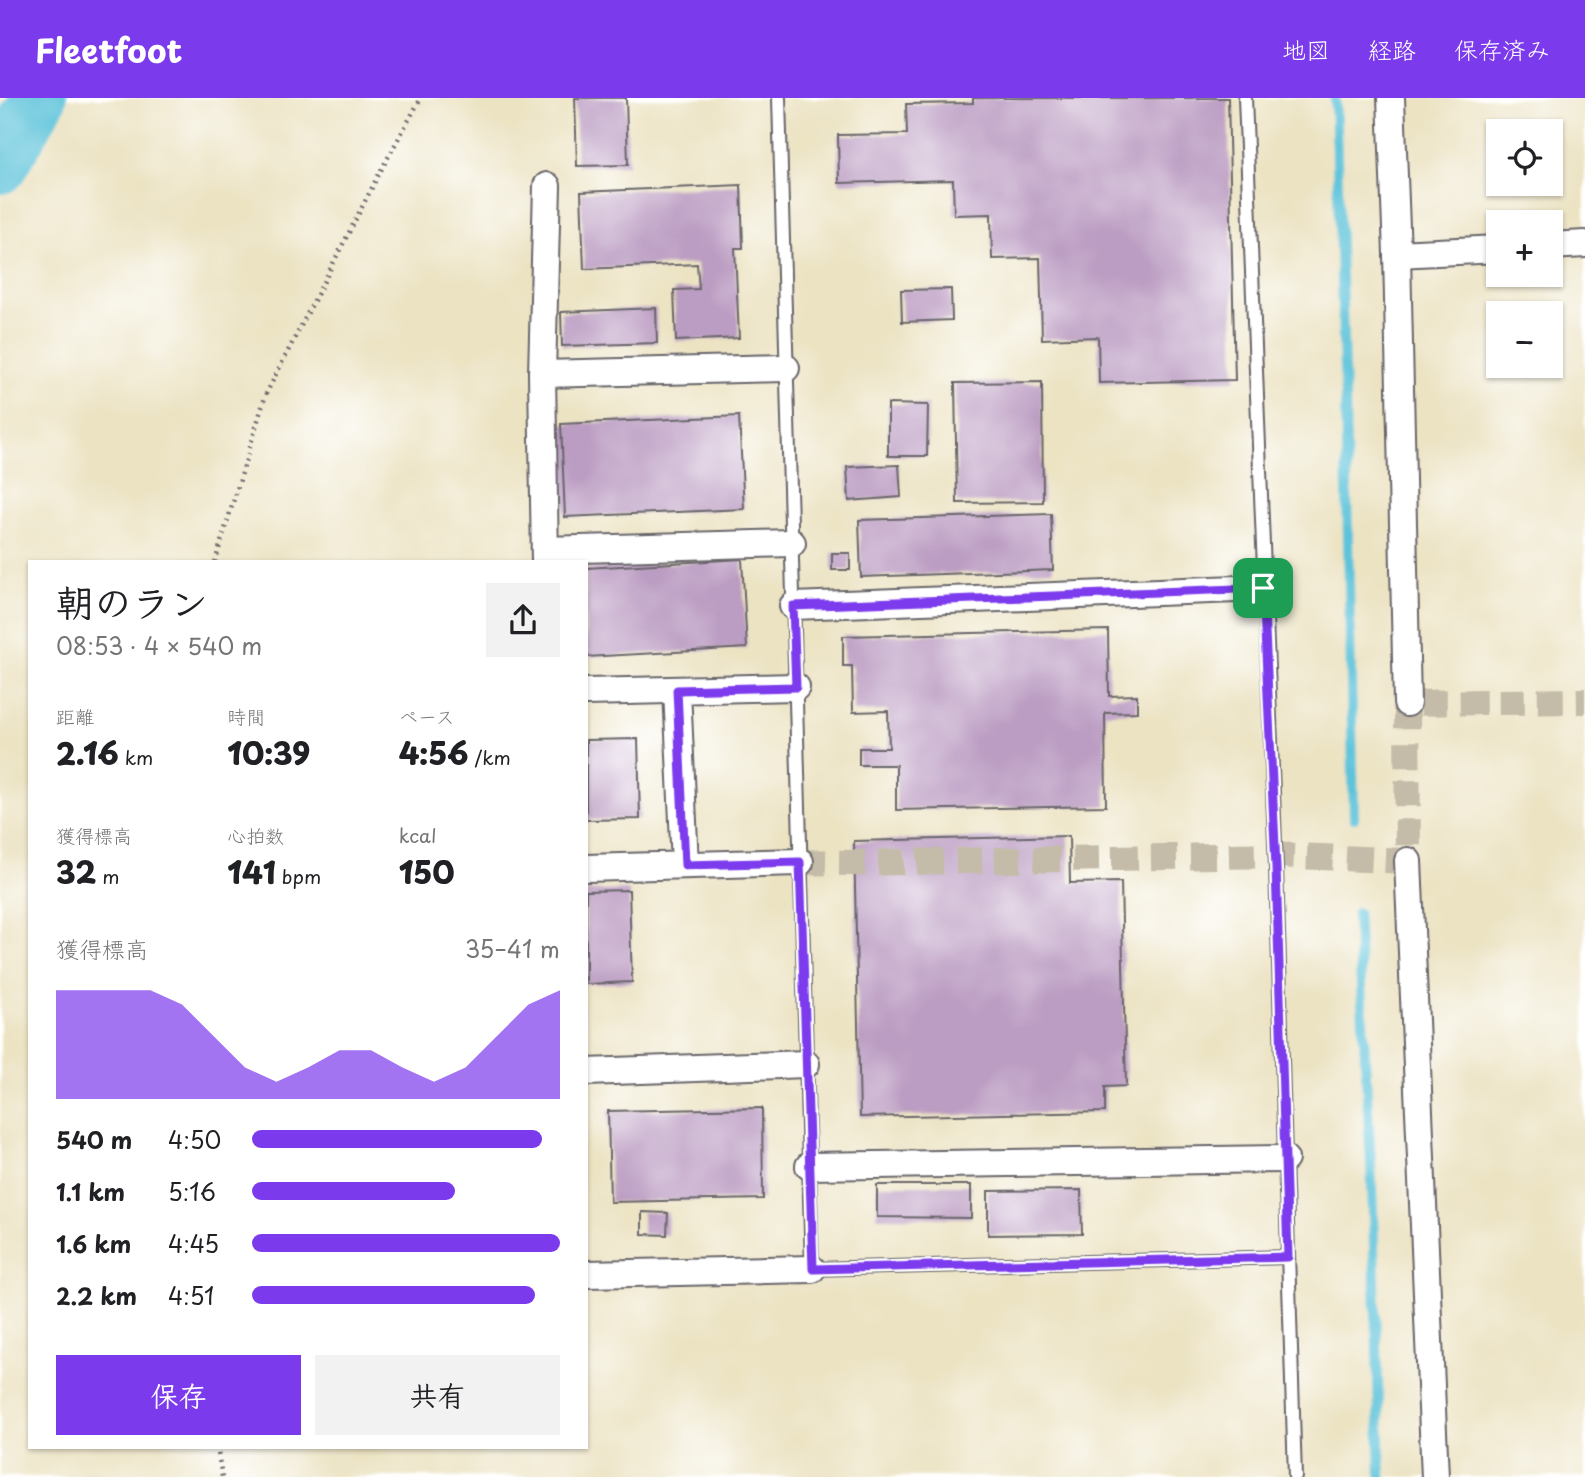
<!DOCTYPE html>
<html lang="ja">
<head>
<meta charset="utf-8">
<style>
	body { margin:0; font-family:"Playpen Sans","Klee One",sans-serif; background:#f2f2f2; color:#202124; height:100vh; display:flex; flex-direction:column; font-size:26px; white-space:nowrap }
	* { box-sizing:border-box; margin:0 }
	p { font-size:23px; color:#757577 }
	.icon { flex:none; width:38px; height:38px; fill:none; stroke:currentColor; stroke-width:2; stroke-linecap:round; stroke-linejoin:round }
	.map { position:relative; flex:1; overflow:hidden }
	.side { position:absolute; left:28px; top:462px; width:560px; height:889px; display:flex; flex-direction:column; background:#fff; border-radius:0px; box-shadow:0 2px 5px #0004 }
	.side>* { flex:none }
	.fabs { position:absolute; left:1486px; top:21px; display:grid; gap:14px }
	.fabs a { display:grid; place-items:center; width:77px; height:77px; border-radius:0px; background:#fff; box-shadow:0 2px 5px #0004; font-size:35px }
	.pin { position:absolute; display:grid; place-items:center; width:60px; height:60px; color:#fff; margin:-30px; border-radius:14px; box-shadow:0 4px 10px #0006 }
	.round { display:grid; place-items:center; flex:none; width:74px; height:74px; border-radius:0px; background:#f2f2f2 }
	.summary { display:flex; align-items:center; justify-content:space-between; height:119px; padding:0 28px }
	h1 { font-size:38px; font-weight:800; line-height:52px }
	.metrics { display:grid; grid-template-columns:repeat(3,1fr); gap:10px; height:119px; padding:7px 28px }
	.metrics div { display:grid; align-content:center }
	.metrics b { font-size:30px; font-weight:800 }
	.metrics small { font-size:19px; font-weight:400 }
	.metrics p { font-size:19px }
	.chart { height:196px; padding:14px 28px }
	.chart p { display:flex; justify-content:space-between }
	.chart svg { width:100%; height:126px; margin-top:7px; fill:#7c3aed; opacity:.7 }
	.action { display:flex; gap:14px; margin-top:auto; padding:14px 28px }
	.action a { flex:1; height:80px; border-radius:0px; background:#7c3aed; color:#fff; font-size:28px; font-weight:800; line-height:80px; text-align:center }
	.action a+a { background:#f2f2f2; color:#202124 }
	ul { padding:0 28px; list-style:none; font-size:23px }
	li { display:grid; grid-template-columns:112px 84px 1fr; align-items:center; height:52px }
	li i { height:18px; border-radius:9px; background:#7c3aed }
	header { display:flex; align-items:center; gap:42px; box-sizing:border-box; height:98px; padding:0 35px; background:#7c3aed; color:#fff }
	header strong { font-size:33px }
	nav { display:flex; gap:38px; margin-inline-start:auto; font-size:24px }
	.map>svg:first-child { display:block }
</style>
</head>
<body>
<header>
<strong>Fleetfoot</strong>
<nav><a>地図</a><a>経路</a><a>保存済み</a></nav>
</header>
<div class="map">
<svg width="1585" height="1379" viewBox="0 0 1585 1379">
	<rect width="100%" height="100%" fill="#fff"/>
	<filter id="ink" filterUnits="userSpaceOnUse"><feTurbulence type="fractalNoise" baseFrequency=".0143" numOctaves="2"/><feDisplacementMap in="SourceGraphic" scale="14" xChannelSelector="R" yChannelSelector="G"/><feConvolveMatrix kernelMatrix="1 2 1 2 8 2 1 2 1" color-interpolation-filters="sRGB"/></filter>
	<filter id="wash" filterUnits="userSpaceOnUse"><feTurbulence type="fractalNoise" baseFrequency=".00686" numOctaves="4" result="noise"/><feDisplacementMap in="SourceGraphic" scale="28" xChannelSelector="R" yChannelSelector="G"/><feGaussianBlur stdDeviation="1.57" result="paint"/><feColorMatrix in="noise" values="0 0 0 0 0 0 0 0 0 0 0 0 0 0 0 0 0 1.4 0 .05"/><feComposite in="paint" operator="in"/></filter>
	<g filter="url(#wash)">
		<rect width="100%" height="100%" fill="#ece3c3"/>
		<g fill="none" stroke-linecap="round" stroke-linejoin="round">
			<g stroke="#5dc3da" stroke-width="10">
				<polyline points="1335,0 1345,299 1354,720"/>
				<polyline points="1357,815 1372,1084 1381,1379"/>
			</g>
			<polyline stroke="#5dc3da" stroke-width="56" points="0,68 39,0"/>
		</g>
		<g id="blocks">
			<g fill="#bb9cc2">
				<polygon points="575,0 626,0 628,67 577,68"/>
				<polygon points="973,0 1228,0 1235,282 1099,285 1098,239 1042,241 1040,160 992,161 991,116 954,117 953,82 839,85 838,37 907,36 906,6 973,5"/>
				<polygon points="741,87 743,150 735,150 739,240 676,243 674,192 699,191 697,166 584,171 581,94"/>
				<polygon points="951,191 952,222 902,224 901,192"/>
				<polygon points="656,210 657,245 562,248 561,214"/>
				<polygon points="1042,284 1043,404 957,405 955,285"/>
				<polygon points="888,306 928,307 927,358 888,358"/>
				<polygon points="739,318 744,411 565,419 561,326"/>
				<polygon points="899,367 901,399 849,403 847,369"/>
				<polygon points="1051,416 1053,472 861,479 859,422"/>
				<rect x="832" y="455" width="18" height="17"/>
				<polygon points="742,461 747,550 586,559 586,470"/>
				<polygon points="1108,532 1109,598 1137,597 1137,614 1105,615 1106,708 896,712 896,667 859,667 859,650 889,650 888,613 853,614 852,568 843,568 843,538"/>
				<polygon points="638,641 640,721 586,722 586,642"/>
				<polygon points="1069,738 1070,785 1121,784 1126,988 1105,989 1105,1014 860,1019 854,743"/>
				<polygon points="629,792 632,884 586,886 586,793"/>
				<polygon points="762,1010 763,1101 610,1104 608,1013"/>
				<polygon points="877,1087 971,1087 971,1120 877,1119"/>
				<polygon points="1081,1092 1082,1136 988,1137 988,1093"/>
				<polygon points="642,1114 668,1115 667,1137 642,1136"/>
			</g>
		</g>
	</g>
	<g filter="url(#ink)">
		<use href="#blocks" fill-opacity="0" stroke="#69666b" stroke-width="2"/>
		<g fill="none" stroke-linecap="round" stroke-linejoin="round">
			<polyline stroke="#c4bca8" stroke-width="26" stroke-dasharray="26 13" stroke-linecap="butt" points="800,764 854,765 1275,757 1408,763 1407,605 1585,603"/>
			<g stroke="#69666b" stroke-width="16">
				<g id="lane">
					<polyline points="779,0 812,1171 1288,1159"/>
					<polyline points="1245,0 1276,769 1295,1379"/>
				</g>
			</g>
			<g stroke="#69666b" stroke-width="30">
				<g id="street">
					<polyline points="1391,0 1397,156 1498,151"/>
					<polyline points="547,88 542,276 786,270"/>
					<polyline points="1550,148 1585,146"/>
					<polyline points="1397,156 1407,605"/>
					<polyline points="542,276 545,464"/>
					<polyline points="545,452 792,445"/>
					<polyline points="793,508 1263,490"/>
					<polyline points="677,592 685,767"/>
					<polyline points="586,594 796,589"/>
					<polyline points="1408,763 1435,1379"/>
					<polyline points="586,770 800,764"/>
					<polyline points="586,974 806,966"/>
					<polyline points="809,1068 1285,1061"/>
					<polyline points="586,1176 812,1171"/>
				</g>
			</g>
			<g stroke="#69666b" stroke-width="4.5" stroke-dasharray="2 5" stroke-linecap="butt">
				<polyline points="215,464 266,296 380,74 421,0"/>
				<polyline points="217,1349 222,1379"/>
			</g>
			<use href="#lane" stroke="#fff" stroke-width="12"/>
			<use href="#street" stroke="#fff" stroke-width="26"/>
		</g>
	</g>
	<g fill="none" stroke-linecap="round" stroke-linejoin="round" filter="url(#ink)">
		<g stroke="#fff" stroke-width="14">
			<polygon id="route" points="1263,490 1276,769 1288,1159 813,1171 800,764 685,767 677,592 796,589 793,508"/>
		</g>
		<use href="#route" stroke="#7c3aed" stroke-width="9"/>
	</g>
</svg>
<div class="fabs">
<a><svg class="icon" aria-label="locate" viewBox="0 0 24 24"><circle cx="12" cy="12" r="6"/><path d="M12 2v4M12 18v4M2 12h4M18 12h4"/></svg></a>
<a>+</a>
<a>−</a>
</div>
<div class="pin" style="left:1263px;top:490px;background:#1e9e55"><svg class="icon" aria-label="arrive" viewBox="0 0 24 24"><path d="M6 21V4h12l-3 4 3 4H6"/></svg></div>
<section class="side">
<div class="summary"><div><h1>朝のラン</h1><p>08:53 · 4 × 540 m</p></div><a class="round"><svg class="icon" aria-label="share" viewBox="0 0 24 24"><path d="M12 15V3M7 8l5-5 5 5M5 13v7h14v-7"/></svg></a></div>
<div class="metrics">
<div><p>距離</p><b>2.16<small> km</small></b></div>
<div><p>時間</p><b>10:39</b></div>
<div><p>ペース</p><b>4:56<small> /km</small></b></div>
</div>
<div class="metrics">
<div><p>獲得標高</p><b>32<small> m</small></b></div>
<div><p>心拍数</p><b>141<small> bpm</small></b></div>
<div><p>kcal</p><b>150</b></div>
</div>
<div class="chart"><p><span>獲得標高</span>35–41 m</p>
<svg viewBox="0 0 160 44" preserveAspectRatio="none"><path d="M0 44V6L10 6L20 6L30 6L40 11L50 22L60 33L70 38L80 33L90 27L100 27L110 33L120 38L130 33L140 22L150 11L160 6V44z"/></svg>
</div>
<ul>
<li><b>540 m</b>4:50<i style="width:94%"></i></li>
<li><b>1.1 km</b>5:16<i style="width:66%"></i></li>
<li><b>1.6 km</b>4:45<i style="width:100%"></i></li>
<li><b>2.2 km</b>4:51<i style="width:92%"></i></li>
</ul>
<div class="action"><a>保存</a><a>共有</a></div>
</section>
</div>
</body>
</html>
